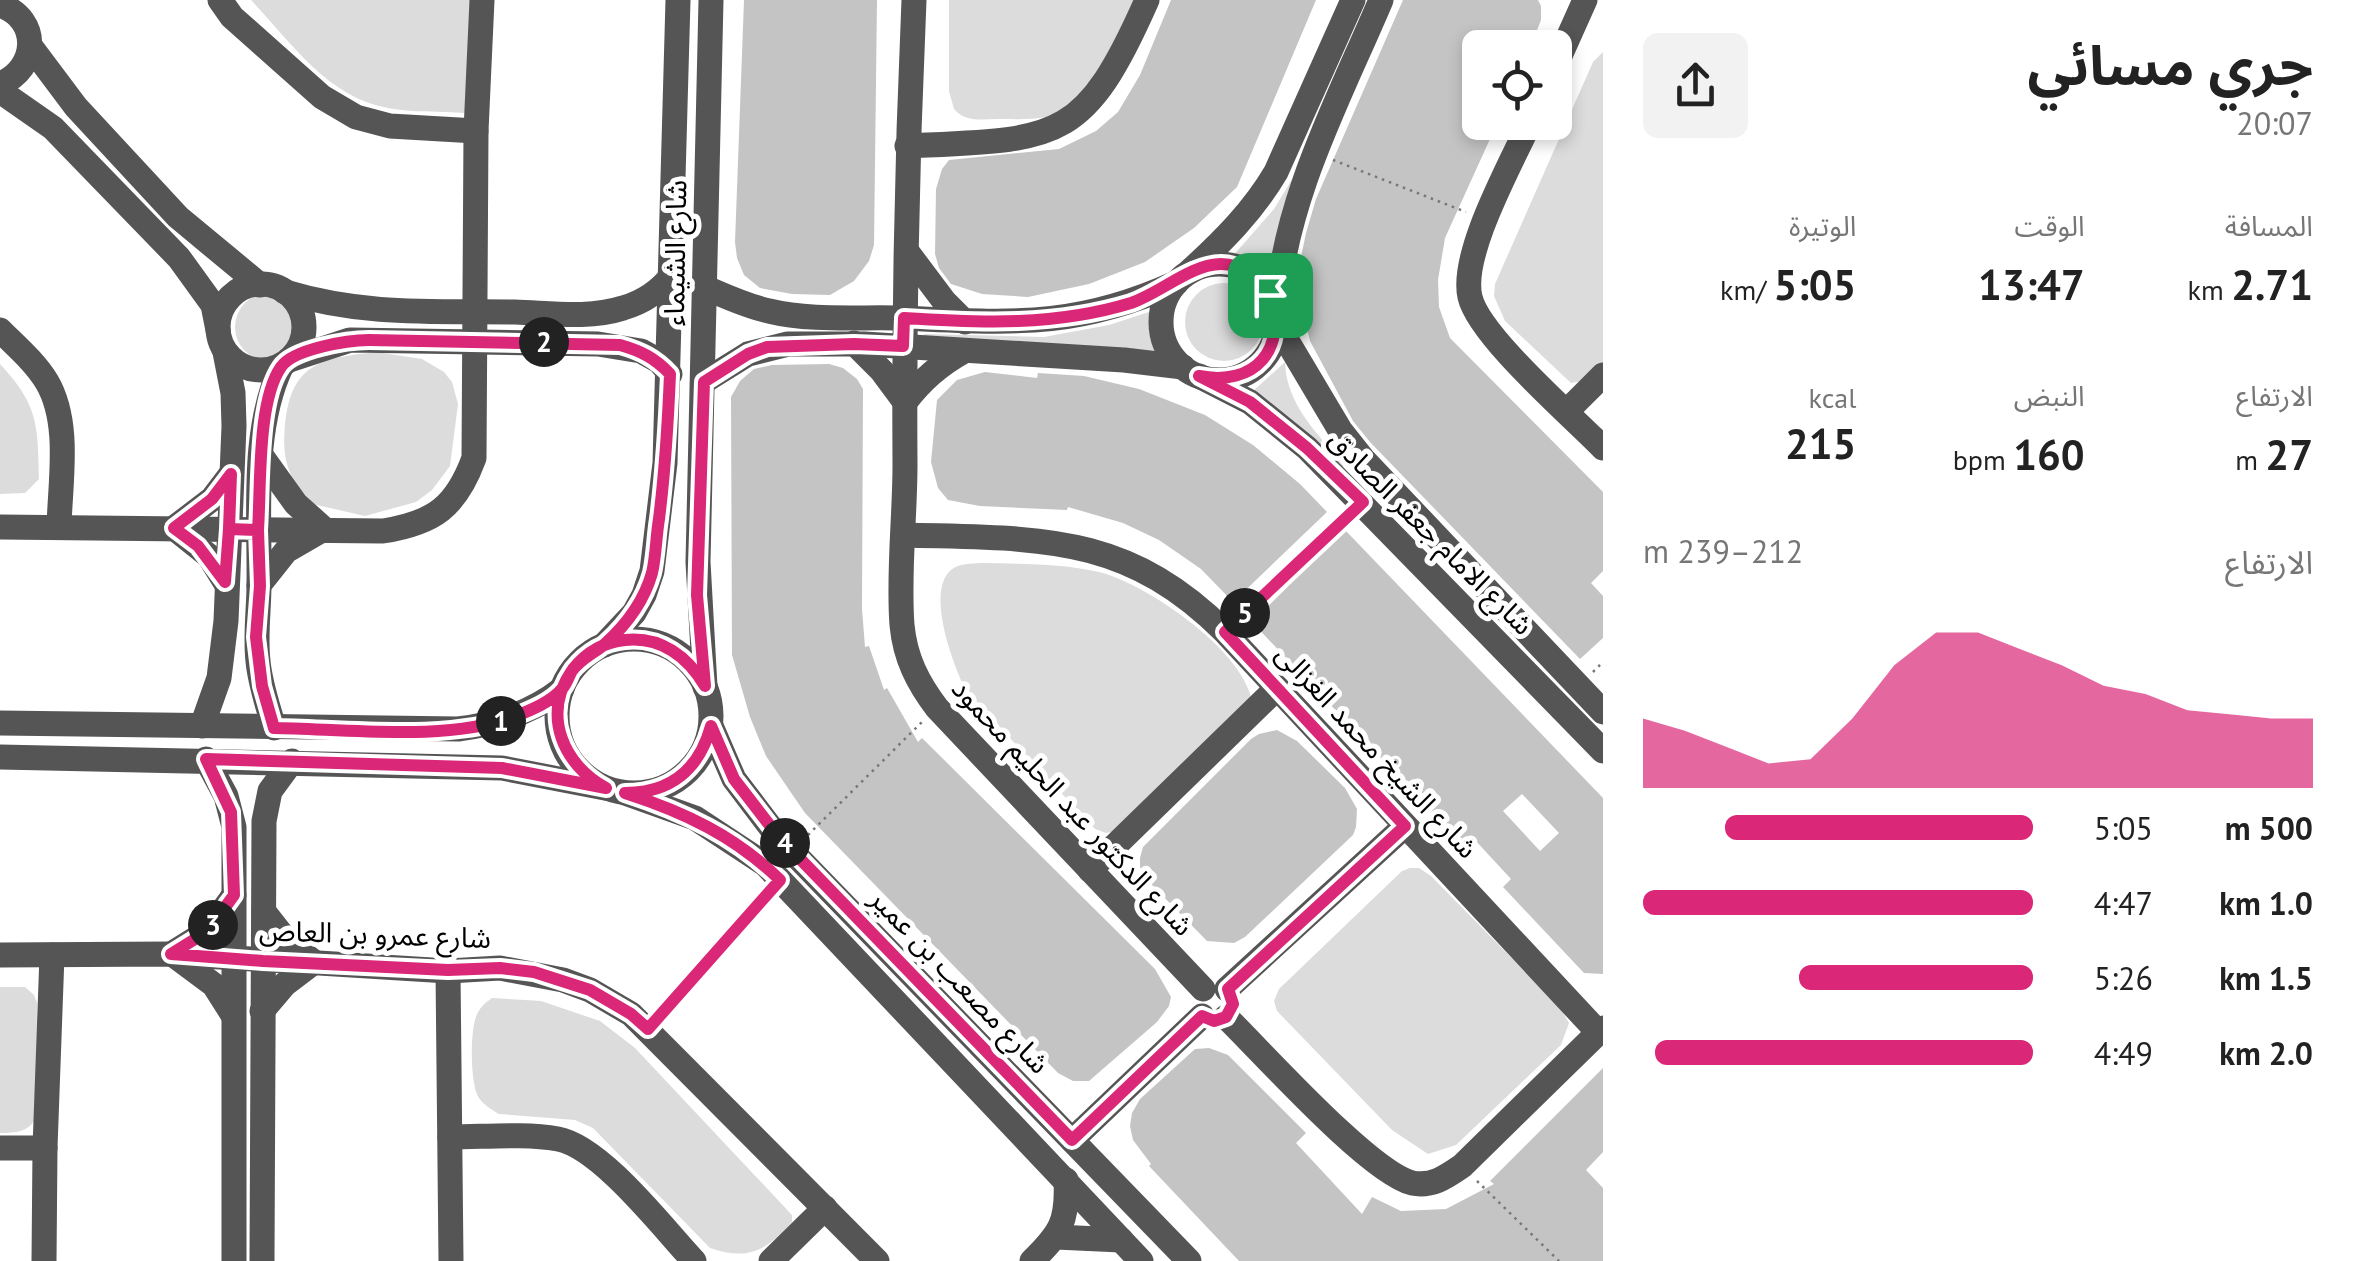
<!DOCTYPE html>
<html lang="ar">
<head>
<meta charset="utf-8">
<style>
	body { margin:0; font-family:"PT Sans","Noto Sans Arabic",sans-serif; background:#f2f2f2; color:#222; direction:rtl; height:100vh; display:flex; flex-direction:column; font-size:38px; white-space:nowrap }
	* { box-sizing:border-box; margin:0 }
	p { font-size:32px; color:#767676 }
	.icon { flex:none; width:55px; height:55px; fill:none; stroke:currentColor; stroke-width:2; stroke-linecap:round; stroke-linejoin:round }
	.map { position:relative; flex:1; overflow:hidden; direction:ltr }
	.panel { display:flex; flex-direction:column; background:#fff; width:750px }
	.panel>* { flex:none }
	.fabs { position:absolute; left:1462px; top:30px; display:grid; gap:20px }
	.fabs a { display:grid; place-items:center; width:110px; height:110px; border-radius:15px; background:#fff; box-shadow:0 5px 15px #0003; font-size:50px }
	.pin { position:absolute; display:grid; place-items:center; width:85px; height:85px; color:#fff; margin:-42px; border-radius:20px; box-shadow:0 5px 15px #0006 }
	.km { position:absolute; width:50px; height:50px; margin:-25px; border-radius:50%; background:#222; color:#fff; font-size:28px; line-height:50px; text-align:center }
	.round { display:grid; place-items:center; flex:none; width:105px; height:105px; border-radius:15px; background:#f2f2f2 }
	.overview { display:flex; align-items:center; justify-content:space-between; height:170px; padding:0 40px }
	h1 { font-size:55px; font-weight:700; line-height:75px }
	.figures { display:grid; grid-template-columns:repeat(3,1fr); gap:15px; height:170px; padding:10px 40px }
	.figures div { display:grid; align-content:center }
	.figures b { font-size:42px; font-weight:700 }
	.figures small { font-size:28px; font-weight:400 }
	.figures p { font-size:28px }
	.chart { height:280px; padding:20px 40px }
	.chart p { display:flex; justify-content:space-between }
	.chart svg { width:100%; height:180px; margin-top:10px; fill:#db2777; opacity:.7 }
	ul { padding:0 40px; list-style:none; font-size:32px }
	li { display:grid; grid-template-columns:160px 120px 1fr; align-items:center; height:75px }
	li i { height:25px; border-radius:12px; background:#db2777 }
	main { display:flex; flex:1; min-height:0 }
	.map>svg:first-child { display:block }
</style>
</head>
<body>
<main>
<section class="panel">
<div class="overview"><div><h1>جري مسائي</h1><p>20:07</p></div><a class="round"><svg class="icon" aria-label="share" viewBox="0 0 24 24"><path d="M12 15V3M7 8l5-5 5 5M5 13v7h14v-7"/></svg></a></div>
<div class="figures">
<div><p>المسافة</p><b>2.71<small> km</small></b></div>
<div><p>الوقت</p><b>13:47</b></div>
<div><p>الوتيرة</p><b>5:05<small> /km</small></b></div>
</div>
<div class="figures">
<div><p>الارتفاع</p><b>27<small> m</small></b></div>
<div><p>النبض</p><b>160<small> bpm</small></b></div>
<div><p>kcal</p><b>215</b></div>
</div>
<div class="chart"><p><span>الارتفاع</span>212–239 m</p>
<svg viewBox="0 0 160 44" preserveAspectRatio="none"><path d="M0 44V27L10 30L20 34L30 38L40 37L50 27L60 14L70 6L80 6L90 10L100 14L110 19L120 21L130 25L140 26L150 27L160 27V44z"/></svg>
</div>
<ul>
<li><b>500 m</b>5:05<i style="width:79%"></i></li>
<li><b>1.0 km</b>4:47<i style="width:100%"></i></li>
<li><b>1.5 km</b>5:26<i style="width:60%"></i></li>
<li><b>2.0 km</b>4:49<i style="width:97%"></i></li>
</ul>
</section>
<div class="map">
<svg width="1603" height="1261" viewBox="0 0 1603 1261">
	<rect width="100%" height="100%" fill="#fff"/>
	<g fill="#dcdcdc">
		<path d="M251,0H473L465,113C440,111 412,113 388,108C327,97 291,42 251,0Z"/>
		<path d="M949,0H1135C1115,38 1094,106 1046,117C1031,120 1014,119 998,119C982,119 966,123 954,109L949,91Z"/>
		<polygon points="1603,52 1603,364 1584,381 1571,383 1505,321 1494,296 1495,284 1593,62"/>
		<polygon points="1297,171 1272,280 1243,260 1232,257 1274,209"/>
		<circle cx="1224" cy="322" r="39"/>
		<circle cx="269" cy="327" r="34"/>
		<polygon points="1158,309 1160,356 923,344 924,334 1044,337 1109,325"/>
		<path d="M376,352L422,359L444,372L452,382L458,404L450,466L432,490L416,502L365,516L308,503C287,473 282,460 285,424C291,363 322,358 376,352Z"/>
		<path d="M1285,362C1286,404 1318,435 1345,465L1339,470L1252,392Z"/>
		<path d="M0,364C38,405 38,424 39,479L25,493L0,494Z"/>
		<path d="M982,563C1020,564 1061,563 1099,572C1147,584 1239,648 1251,697L1116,831L1106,833L1095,829L966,691C954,667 925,592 951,570C959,563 972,564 982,563Z"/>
		<polygon points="1410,868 1419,868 1431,876 1559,1006 1569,1023 1561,1045 1456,1145 1428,1154 1392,1130 1277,1011 1274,1001 1279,989 1402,871"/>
		<path d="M0,987H25L34,995L37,1003L36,1117C30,1132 15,1133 0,1133Z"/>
		<path d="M492,998L541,1001L600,1021L635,1048L792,1215V1222C766,1251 748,1261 710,1248L593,1128L575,1120L499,1114C492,1110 484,1105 479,1098C470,1085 470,1032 476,1017C479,1008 485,1003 492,998Z"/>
	</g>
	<g fill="#c4c4c4" fill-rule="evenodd">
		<polygon points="744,0 877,0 874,245 869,261 854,281 830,295 792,294 760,288 744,275 737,258 735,242"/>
		<polygon points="1171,0 1316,0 1237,187 1194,228 1145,262 1089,284 1028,297 982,294 951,284 939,268 935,254 936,189 942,169 949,160 1059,149 1096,131 1118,112 1140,75"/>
		<polygon points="1403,0 1538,0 1541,6 1541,20 1530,48 1480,48 1480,122 1495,128 1445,238 1438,280 1439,307 1450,338 1603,492 1603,571 1591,583 1603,596 1603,638 1580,659 1370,442 1353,421 1310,341 1301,304 1299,267 1306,233 1316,199"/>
		<polygon points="829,364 843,368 857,379 863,389 862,609 865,647 869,646 884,690 887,688 918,742 922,738 1155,969 1171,997 1169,1006 1157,1022 1089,1081 1073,1081 1058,1073 805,813 766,756 750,717 732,655 731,397 740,381 754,369 772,365"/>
		<polygon points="985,372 1037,378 1038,373 1084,376 1139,389 1205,415 1253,445 1300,484 1327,512 1233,602 1201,569 1159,540 1123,523 1068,507 1067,510 980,506 948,500 938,488 931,462 937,400 957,380"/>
		<path d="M1345,530L1603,798V974L1584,973L1503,887L1511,879L1474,839L1465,847L1252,622ZM1522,794L1559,833L1540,851L1503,811Z"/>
		<polygon points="1277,730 1297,741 1345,788 1357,809 1356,827 1353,835 1245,937 1234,943 1207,941 1153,886 1140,867 1140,858 1143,847 1251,739 1259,734"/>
		<polygon points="1209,1048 1228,1055 1306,1133 1296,1143 1362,1214 1372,1197 1401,1211 1446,1209 1494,1184 1490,1181 1603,1068 1603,1152 1586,1170 1603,1188 1603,1261 1239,1261 1149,1166 1151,1164 1133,1140 1130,1126 1132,1113 1140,1099 1195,1049"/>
	</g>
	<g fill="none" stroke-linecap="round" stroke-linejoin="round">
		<g stroke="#777" stroke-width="2.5" stroke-dasharray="2.5 5" stroke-linecap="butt">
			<polyline points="1333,160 1466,212"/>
			<polyline points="1241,618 1348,517"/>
			<polyline points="1593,672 1603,662"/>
			<polyline points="808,835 923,721"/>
			<polyline points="662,1013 766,895"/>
			<polyline points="1477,1181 1559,1261"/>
		</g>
		<g stroke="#555" stroke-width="25">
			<polyline points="220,0 232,17 322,97 356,117 390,126 476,131"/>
			<path d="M914,0C907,155 904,310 905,465C905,517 898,574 902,625C905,658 918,683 937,708L1203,989"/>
			<path d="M0,5C41,19 38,69 0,84"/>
			<polyline points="31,47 76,107 178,217 260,285"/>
			<polyline points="1555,67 1585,0"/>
			<polyline points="0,91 53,128 179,258 213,305 218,330"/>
			<path d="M1530,122C1511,164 1460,254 1470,297C1479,336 1572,416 1603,448"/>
			<path d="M907,146C1057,139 1083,145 1147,0"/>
			<polyline points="908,253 944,301 965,322"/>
			<circle cx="1219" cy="322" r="58"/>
			<path d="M1190,271C1223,241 1253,211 1276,172L1353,0"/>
			<circle cx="261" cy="327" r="43"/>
			<path d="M704,287C725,296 746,306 769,311C810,321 856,317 898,318C1008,322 1072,330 1176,283"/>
			<path d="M285,292C365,316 433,311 515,312C550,313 589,319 623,308C644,302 660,291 673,274"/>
			<path d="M1277,309C1284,200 1339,99 1381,0"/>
			<polyline points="1277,324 1340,430 1363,459 1603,712"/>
			<path d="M0,330C16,346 35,362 47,382C71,423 60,482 59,527"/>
			<path d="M854,343L882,371L905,402C922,380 939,365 964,351"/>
			<polyline points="289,360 350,340 598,344 641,351 659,361 670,374"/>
			<polyline points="1199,376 1250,402 1307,448 1603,751"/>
			<polyline points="703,382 748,354 788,344 864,344 1124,360 1183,367"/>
			<polyline points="1567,411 1603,375"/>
			<path d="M0,527L383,531C434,523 456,507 474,458L476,131L482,0"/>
			<path d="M905,535C1037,539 1125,532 1225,632L1598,1032"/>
			<polyline points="225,582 209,556 174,528 212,499 231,474"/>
			<polyline points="259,585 286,551 324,529 296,504 263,458"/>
			<circle cx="634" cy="716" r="77"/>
			<polyline points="604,645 634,613 644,595 652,571 665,463 678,0"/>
			<polyline points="705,687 698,562 711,0"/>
			<path d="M0,723L458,729C497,724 531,713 562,689"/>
			<polyline points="202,726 219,678 226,621 234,426 233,393 225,352"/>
			<polyline points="711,726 734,779 778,837 1189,1261"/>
			<path d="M274,728C268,706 260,684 258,661C255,635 259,610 259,584C260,514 251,429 282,365"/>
			<polyline points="0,757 502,768 605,788"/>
			<polyline points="206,759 226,796 234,827 234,1261"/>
			<polyline points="625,793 695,818 765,864 1141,1261"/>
			<polyline points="1090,870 1277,688"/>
			<polyline points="171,954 208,931 234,895"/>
			<polyline points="0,955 171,954 448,971 500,968 563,980 590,990 631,1014 877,1261"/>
			<polyline points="175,956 214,985 233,1015"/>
			<polyline points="448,971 451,1261"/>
			<polyline points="1227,989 1405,826"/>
			<polyline points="262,1011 285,984 314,962 286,940 264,912"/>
			<path d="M1226,1017C1263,1053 1369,1172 1412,1183C1432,1187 1446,1177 1462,1166L1603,1028"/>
			<path d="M450,1137C485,1137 524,1133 558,1139C601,1147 663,1228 694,1261"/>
			<polyline points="1072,1140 1202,1016"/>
			<polyline points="0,1148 45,1148"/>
			<polyline points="1056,1237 1121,1240"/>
			<polyline points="44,1261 45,1148 52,955"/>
			<polyline points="262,1261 264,821 270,791 292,761"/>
			<polyline points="771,1261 825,1208"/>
			<path d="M1032,1261C1061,1233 1068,1221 1066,1180"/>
		</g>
	</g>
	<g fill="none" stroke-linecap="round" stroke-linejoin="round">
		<g stroke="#fff" stroke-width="20">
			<path id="route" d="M1270,295C1258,279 1243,264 1221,264C1192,264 1160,293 1131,303C1056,326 981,323 904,318L903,346L854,344L767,347L748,354L704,382L697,595L705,686C688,657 661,636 625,640C604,642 586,653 573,669C569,675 567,684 562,689C551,702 531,710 516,716C451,742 345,729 274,728L262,686L256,637L260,586L258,530L229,529L231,474L212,499L174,528L198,546L225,582L229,529L258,530C261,487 257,401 281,367C293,349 348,340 369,340L620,345C641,351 655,358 670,374C668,423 665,471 659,519C656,537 656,556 652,573C644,601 628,623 606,643C595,653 581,658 571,672C542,715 563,765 606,788L502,768L206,759L231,812L234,895L208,931L171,954L263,961L448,970L500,968L534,972L590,990L631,1014L648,1029L780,880C735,836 684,812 625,793C670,793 699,770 711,726L734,779L778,836L1072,1140L1202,1016L1214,1021L1226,1017L1233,1004L1228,989L1405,826L1225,632L1363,502L1307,448L1250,402L1199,376C1255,387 1288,349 1270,295"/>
		</g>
		<use href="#route" stroke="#db2777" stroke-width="12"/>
	</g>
	<g text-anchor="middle" stroke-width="10" stroke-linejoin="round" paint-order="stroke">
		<g font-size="28" fill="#000" stroke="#fff">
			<text transform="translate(675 253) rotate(-89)" y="10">شارع الشيماء</text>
			<text transform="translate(1431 532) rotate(45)" y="10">شارع الامام جعفر الصادق</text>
			<text transform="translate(1377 751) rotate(47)" y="10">شارع الشيخ محمد الغزالى</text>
			<text transform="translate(1073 807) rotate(47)" y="10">شارع الدكتور عبد الحليم محمود</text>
			<text transform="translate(375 934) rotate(2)" y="10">شارع عمرو بن العاص</text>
			<text transform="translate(960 981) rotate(46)" y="10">شارع مصعب بن عمير</text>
		</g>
	</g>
</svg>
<div class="fabs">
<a><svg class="icon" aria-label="locate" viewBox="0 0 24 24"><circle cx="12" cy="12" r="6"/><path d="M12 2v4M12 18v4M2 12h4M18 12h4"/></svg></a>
</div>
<div class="pin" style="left:1270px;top:295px;background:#1e9e55"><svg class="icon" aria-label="arrive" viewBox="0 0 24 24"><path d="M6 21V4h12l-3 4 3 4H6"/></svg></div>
<b class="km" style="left:501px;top:721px">1</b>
<b class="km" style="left:544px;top:342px">2</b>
<b class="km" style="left:213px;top:925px">3</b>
<b class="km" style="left:785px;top:843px">4</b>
<b class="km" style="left:1245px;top:613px">5</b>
</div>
</main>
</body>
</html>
